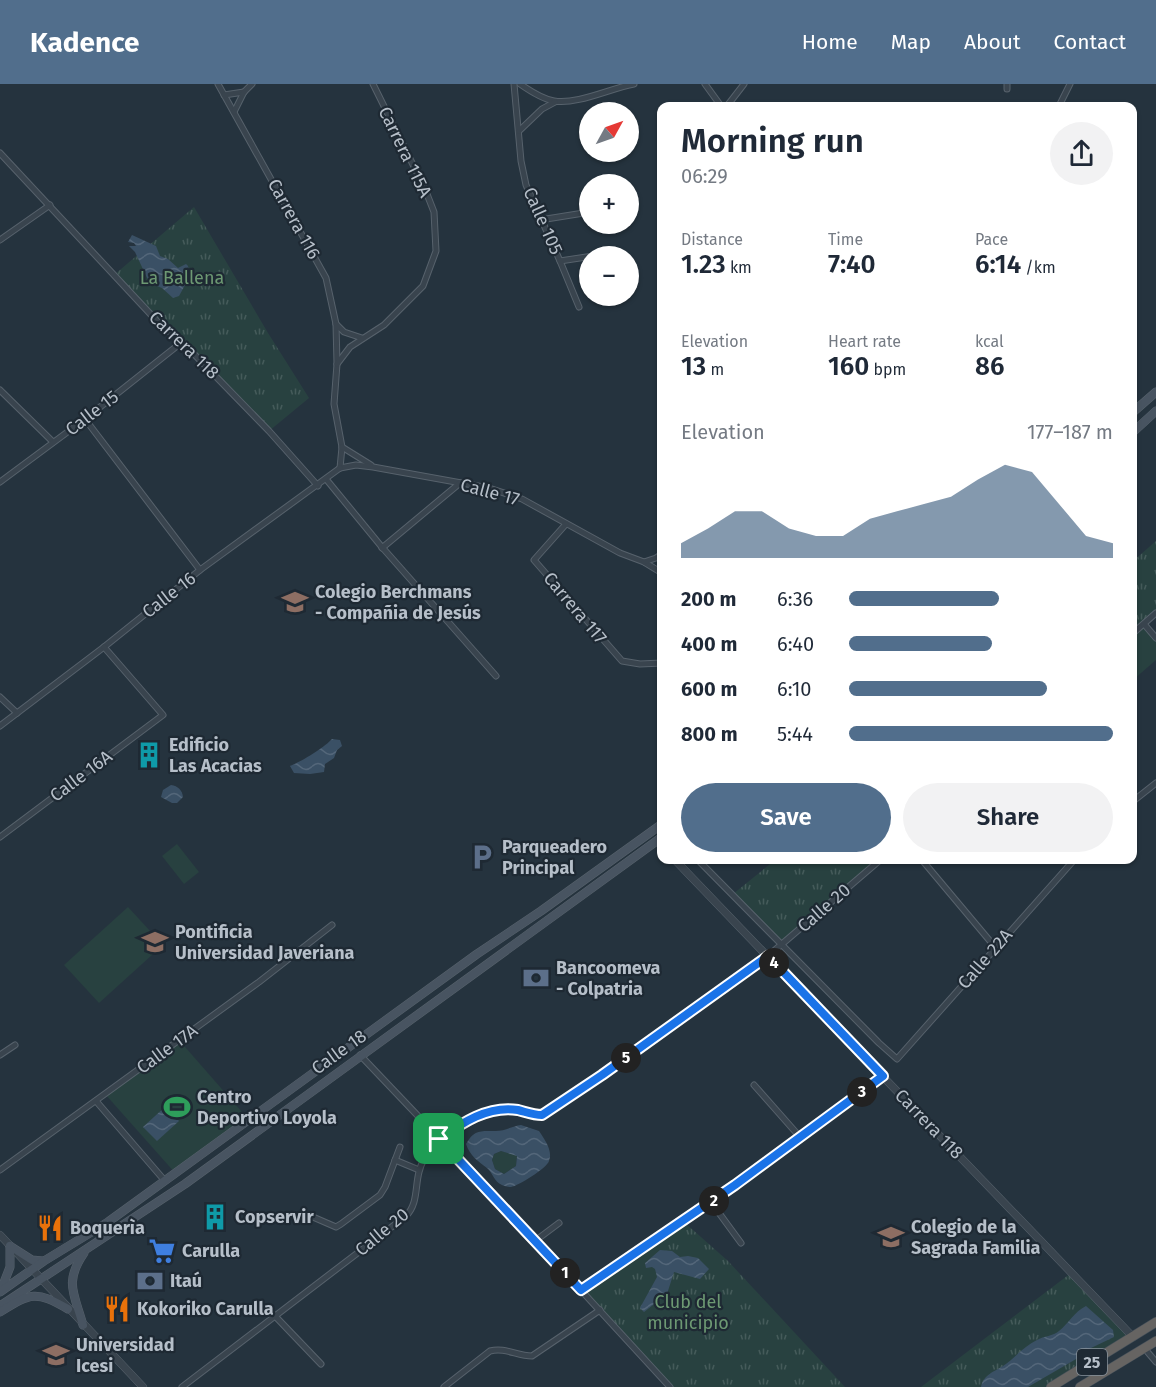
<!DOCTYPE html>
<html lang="en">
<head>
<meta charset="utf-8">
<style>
	body { margin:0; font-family:"Fira Sans",sans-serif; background:#f2f2f3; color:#1f2937; height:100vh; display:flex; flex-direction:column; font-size:22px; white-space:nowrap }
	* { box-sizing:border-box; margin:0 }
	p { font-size:20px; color:#747a83 }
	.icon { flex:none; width:33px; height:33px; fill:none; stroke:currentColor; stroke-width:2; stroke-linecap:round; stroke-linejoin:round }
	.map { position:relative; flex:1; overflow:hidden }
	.drawer { position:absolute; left:657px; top:18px; width:480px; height:762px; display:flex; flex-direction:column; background:#fff; border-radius:12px; box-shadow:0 2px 4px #0004 }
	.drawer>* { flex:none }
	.needle { width:39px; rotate:50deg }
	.controls { position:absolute; left:579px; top:18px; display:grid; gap:12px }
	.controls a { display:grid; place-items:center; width:60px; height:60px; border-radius:50%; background:#fff; box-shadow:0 2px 4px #0004; font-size:30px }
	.pin { position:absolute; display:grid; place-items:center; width:51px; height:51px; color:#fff; margin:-26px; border-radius:12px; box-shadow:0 3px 9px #0006 }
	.km { position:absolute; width:30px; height:30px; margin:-15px; border-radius:50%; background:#222; color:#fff; font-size:16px; line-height:30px; text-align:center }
	.round { display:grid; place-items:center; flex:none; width:63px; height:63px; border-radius:32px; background:#f2f2f3 }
	.head { display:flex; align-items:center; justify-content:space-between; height:102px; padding:0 24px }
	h1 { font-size:33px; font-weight:600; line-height:45px }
	.metrics { display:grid; grid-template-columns:repeat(3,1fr); gap:9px; height:102px; padding:6px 24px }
	.metrics div { display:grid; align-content:center }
	.metrics b { font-size:26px; font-weight:600 }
	.metrics small { font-size:16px; font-weight:400 }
	.metrics p { font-size:16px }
	.chart { height:168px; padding:12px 24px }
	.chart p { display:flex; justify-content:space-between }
	.chart svg { width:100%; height:108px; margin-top:6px; fill:#516e8c; opacity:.7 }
	.primary-button { display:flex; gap:12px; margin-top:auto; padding:12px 24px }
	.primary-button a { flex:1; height:69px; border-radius:36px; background:#516e8c; color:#fff; font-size:24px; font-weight:600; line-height:69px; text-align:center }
	.primary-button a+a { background:#f2f2f3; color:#1f2937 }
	ul { padding:0 24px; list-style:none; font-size:20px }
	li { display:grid; grid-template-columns:96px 72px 1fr; align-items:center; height:45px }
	li i { height:15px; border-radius:8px; background:#516e8c }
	header { display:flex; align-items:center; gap:36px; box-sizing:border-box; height:84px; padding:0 30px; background:#516e8c; color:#fff }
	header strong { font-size:28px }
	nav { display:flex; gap:33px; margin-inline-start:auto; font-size:21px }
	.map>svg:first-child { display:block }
</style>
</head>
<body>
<header>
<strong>Kadence</strong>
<nav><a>Home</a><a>Map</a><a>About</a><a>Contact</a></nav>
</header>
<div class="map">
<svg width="1156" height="1303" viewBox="0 0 1156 1303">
	<defs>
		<pattern id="park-tufts" width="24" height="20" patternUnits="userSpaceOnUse" patternTransform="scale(1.5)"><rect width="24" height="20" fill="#284140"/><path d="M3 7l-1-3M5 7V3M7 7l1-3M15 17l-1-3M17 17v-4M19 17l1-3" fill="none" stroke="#455b5a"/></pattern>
		<pattern id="water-waves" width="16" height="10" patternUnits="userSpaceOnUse" patternTransform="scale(1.5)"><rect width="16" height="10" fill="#3a5065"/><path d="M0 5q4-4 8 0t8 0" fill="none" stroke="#54677a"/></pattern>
	</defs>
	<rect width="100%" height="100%" fill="#25333e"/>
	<g fill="#284140">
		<polygon points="1144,540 1156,554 1156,576 1133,596 1133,550"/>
		<polygon points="177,760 199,788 184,800 162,772"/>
		<polygon points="128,823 163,861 99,919 64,881"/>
		<polygon points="179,956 249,1036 176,1090 105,1010"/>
		<polygon points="501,1067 517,1071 516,1082 504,1090 495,1085 492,1076 494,1070"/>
	</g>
	<g fill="url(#park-tufts)">
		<polygon points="194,123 268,249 309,314 269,347 114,191"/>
		<polygon points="1156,457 1156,529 1132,550 1132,478"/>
		<polygon points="775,776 880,776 781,860 733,810"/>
		<polygon points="684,1138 728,1177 845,1303 670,1303 581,1206"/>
		<polygon points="1071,1189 1133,1253 1051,1303 921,1303"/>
	</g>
	<g fill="url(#water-waves)" fill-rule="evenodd">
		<polygon points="132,151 156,162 160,172 168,175 178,184 186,180 188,182 190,192 179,212 173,214 162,204 152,200 148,196 135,168 129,162 136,162 134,159 128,158"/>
		<path d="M332,655L340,656L342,662L337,666L334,674L325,680L324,688L310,690L294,689L290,682C301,678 325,663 332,655Z"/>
		<path d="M171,701C178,702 182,706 183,713L177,719H172L161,713L163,706Z"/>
		<polygon points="166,1022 179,1037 157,1057 143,1043"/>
		<path d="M521,1041L539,1047C545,1056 553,1067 549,1077C547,1084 518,1102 511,1103C509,1103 504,1102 502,1101C494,1098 493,1089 487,1084C478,1077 470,1072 466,1060C474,1045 482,1047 496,1047C504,1047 513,1042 521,1041ZM501,1067L517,1072L516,1082L504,1090L495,1085L492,1076L494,1070Z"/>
		<polygon points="660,1166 672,1167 680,1173 688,1172 698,1174 709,1185 700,1195 674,1188 667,1210 644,1228 640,1224 641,1222 657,1193 655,1185 652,1183 646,1184 645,1179"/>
		<path d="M1086,1222L1113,1246L1114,1253L1091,1264L1083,1271L1028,1303H981C984,1290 994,1288 1003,1282C1015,1274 1024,1262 1037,1256C1044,1252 1053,1252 1059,1247C1069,1239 1074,1228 1086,1222Z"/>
	</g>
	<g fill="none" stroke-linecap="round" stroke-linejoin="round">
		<g stroke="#57626c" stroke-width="7">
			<g id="minor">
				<polyline points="218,0 326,194 336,240 337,280 334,320 342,363 340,384"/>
				<polyline points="514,0 521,77 526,101 560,177 579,223"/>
				<path d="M520,0C530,7 542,15 554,17C577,21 611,4 634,0"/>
				<polyline points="705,0 721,22"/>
				<polyline points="1007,5 1007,0"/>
				<polyline points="224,11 244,8"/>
				<polyline points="727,22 744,0"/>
				<polyline points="1059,22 1070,0"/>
				<polyline points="234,28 244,8 252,0"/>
				<polyline points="519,47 542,25 555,18"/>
				<polyline points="0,69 156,236 191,267 269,347 318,402"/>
				<polyline points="540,136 590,128"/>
				<polyline points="0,156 50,121"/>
				<polyline points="560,177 619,168"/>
				<polyline points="336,240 344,248 362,254"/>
				<polyline points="337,280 350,263 384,241 423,202 436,167 434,128 425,105 373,0"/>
				<polyline points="0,306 53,358"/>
				<polyline points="85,335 200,486"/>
				<polyline points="342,363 371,381"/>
				<polyline points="340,384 356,381 373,383 489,404 522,415 620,469 644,478 662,489"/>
				<polyline points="326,395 381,462 496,592"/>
				<polyline points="0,398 85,335 182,258"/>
				<polyline points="566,440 534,476 622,577 640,580 662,579"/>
				<polyline points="382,464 460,399"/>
				<polyline points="644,478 656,474 662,470"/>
				<polyline points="1144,540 1156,554"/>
				<polyline points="1132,550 1156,529"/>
				<polyline points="0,613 17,629"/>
				<polyline points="0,642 104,563 200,486 340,384"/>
				<polyline points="1132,718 1156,699"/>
				<polyline points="0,753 163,631 104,563"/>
				<polyline points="698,776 879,959 897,975 1074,776"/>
				<polyline points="922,776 995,863"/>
				<polyline points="0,971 15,961"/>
				<polyline points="360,971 498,1116 670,1303"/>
				<polyline points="754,1001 800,1053"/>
				<polyline points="96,1017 165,1097"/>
				<polyline points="395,1076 419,1086"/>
				<polyline points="0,1086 259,898 332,841"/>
				<polyline points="711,1118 741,1159"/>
				<polyline points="306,1130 336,1143 341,1140 380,1111 385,1103 400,1063"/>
				<polyline points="535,1157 559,1139"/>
				<polyline points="581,1206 735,1101 883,992"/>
				<polyline points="275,1232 321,1280"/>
				<polyline points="1145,1265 1156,1278"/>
				<path d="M182,1303L406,1132C418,1120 415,1103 419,1088C428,1053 471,1027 505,1026C518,1025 529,1031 542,1031L602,991L768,872L880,776"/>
				<path d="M444,1303L490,1267C505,1263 517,1272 532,1272L600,1226"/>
			</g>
		</g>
		<g stroke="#57626c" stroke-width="8">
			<g id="tertiary">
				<polyline points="675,776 1133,1253"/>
				<polyline points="0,1151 143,1303"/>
			</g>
		</g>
		<g stroke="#57626c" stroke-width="9">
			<g id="secondary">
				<polyline points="1132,329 1156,308"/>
				<polyline points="1132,349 1156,327"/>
				<polyline points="10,1162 32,1176 43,1177"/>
				<polyline points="1,1206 10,1183 10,1162"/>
				<polyline points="0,1208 44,1177 108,1138 477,870 541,827 662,740"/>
				<polyline points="0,1222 185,1100 662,753"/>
				<path d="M0,1228C31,1209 35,1206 68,1225"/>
				<path d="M83,1241C74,1209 64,1198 84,1169"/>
			</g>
		</g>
		<g stroke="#444f59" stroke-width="10">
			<g id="trunk">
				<polyline points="1051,1303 1156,1238"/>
				<polyline points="1080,1303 1156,1257"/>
			</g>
		</g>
		<use href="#minor" stroke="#39444e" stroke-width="5"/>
		<use href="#tertiary" stroke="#39444e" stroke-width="7"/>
		<use href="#secondary" stroke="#485461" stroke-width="8"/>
		<use href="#trunk" stroke="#666462" stroke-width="9"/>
	</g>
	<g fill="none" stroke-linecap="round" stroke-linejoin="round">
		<g stroke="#fff" stroke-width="12">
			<path id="route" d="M768,872L883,992L735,1101L581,1206L439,1055C462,1039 488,1021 518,1026C526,1028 533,1031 542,1031L602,991Z"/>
		</g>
		<use href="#route" stroke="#1a73e8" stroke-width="8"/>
	</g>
	<defs>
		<g id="school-bare" transform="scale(2.07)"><path d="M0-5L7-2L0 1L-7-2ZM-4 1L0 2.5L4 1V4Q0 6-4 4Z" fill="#8d6e63" stroke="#1e2933" stroke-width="2.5" paint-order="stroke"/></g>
		<g id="building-bare" transform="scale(2.07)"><path d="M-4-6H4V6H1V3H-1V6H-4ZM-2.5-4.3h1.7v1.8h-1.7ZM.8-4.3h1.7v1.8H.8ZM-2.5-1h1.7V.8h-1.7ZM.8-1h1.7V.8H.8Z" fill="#0f9aa8" stroke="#1e2933" stroke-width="2.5" paint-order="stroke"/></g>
		<g id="parking-bare" transform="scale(2.07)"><path d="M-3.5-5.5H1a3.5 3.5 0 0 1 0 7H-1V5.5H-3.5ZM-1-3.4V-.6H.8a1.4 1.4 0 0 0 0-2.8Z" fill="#5c6f8a" stroke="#1e2933" stroke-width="2.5" paint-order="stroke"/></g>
		<g id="university-bare" transform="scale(2.07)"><path d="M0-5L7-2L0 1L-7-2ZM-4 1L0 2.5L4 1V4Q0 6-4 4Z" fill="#8d6e63" stroke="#1e2933" stroke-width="2.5" paint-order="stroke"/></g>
		<g id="bank-bare" transform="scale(2.07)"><path d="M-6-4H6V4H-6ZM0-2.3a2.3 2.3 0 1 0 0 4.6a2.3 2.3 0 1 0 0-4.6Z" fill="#5c6f8a" stroke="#1e2933" stroke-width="2.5" paint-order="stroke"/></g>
		<g id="stadium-bare" transform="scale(2.07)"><path d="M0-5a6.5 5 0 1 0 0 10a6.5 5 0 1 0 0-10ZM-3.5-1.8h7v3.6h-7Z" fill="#2e9e5b" stroke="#1e2933" stroke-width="2.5" paint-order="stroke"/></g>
		<g id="restaurant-bare" transform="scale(2.07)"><path d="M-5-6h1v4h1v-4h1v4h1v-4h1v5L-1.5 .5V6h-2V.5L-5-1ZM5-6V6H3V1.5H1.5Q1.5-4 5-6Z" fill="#e8710a" stroke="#1e2933" stroke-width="2.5" paint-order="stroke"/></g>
		<g id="supermarket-bare" transform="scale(2.07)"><path d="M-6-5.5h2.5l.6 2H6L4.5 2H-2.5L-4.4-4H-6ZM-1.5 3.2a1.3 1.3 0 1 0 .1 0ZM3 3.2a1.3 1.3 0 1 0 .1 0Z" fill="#3f7fe0" stroke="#1e2933" stroke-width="2.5" paint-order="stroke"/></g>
	</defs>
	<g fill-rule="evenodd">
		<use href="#school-bare" x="295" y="518"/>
		<use href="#building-bare" x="149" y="671"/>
		<use href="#parking-bare" x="482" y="773"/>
		<use href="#university-bare" x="155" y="858"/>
		<use href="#bank-bare" x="536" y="894"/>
		<use href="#stadium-bare" x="177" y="1023"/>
		<use href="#building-bare" x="215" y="1133"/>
		<use href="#restaurant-bare" x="50" y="1144"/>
		<use href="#school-bare" x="891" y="1153"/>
		<use href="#supermarket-bare" x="162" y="1167"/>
		<use href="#bank-bare" x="150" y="1197"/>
		<use href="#restaurant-bare" x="117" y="1225"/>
		<use href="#university-bare" x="56" y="1271"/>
	</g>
	<g text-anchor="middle" stroke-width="4.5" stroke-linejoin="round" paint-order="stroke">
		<rect fill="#1e2933" stroke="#88929c" stroke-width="1.5" x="1077" y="1265" width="30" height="26" rx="4.5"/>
		<g font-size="16" font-weight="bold" fill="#b6bfc9">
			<text x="1092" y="1284">25</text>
		</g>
		<g font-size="18" fill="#b6bfc9" stroke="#1e2933">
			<text transform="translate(405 68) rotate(64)" y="6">Carrera 115A</text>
			<text transform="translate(294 135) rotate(61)" y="6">Carrera 116</text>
			<text transform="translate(543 137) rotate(66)" y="6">Calle 105</text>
			<text transform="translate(184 261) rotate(44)" y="6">Carrera 118</text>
			<text transform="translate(92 329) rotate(-38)" y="6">Calle 15</text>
			<text transform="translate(490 408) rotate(15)" y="6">Calle 17</text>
			<text transform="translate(169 511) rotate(-38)" y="6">Calle 16</text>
			<text transform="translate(575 524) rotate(50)" y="6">Carrera 117</text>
			<text transform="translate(81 692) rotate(-37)" y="6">Calle 16A</text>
			<text transform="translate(824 824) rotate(-41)" y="6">Calle 20</text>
			<text transform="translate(985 875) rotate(-49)" y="6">Calle 22A</text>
			<text transform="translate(167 965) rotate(-36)" y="6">Calle 17A</text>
			<text transform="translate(339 968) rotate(-36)" y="6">Calle 18</text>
			<text transform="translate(929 1040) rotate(46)" y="6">Carrera 118</text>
			<text transform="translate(382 1148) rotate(-40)" y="6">Calle 20</text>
		</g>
		<g font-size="18" fill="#6d9973" stroke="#1e2933">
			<text x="182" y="200">La Ballena</text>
			<text x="688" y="1224">Club del<tspan x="688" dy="21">municipio</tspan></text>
		</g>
		<g font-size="18" font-weight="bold" fill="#b6bfc9" stroke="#1e2933" text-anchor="start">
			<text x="315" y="514">Colegio Berchmans<tspan x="315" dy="21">- Compañia de Jesús</tspan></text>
			<text x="169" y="667">Edificio<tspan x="169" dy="21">Las Acacias</tspan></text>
			<text x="502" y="769">Parqueadero<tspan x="502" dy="21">Principal</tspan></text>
			<text x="175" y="854">Pontificia<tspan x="175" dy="21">Universidad Javeriana</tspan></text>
			<text x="556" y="890">Bancoomeva<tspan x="556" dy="21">- Colpatria</tspan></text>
			<text x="197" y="1019">Centro<tspan x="197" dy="21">Deportivo Loyola</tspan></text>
			<text x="235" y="1139">Copservir</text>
			<text x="911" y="1149">Colegio de la<tspan x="911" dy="21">Sagrada Familia</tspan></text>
			<text x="70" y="1150">Boquerìa</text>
			<text x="182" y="1173">Carulla</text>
			<text x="170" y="1203">Itaú</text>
			<text x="137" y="1231">Kokoriko Carulla</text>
			<text x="76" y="1267">Universidad<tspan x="76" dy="21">Icesi</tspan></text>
		</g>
	</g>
</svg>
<div class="controls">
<a><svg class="needle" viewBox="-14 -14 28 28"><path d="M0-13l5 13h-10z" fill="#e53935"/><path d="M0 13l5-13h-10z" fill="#747a83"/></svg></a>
<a>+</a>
<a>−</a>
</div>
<div class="pin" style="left:439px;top:1055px;background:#1e9e55"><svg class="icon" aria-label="arrive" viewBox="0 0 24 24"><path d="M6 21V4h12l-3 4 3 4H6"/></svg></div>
<b class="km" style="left:565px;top:1189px">1</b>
<b class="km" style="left:714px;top:1117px">2</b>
<b class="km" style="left:862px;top:1008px">3</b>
<b class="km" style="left:774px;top:879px">4</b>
<b class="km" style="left:626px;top:974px">5</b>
<section class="drawer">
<div class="head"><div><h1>Morning run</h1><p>06:29</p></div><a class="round"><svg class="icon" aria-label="share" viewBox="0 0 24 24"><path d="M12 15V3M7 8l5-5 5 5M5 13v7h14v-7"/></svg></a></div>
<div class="metrics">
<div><p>Distance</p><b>1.23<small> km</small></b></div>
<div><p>Time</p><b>7:40</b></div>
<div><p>Pace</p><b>6:14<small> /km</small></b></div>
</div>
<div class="metrics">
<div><p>Elevation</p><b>13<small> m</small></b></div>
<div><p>Heart rate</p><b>160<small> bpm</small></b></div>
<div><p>kcal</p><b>86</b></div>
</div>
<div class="chart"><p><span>Elevation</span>177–187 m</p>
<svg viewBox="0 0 160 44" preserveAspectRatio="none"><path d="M0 44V38L10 32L20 25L30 25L40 32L50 35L60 35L70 28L80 25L90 22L100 19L110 12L120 6L130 9L140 22L150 35L160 38V44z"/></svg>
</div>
<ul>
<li><b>200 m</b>6:36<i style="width:57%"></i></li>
<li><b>400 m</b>6:40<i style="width:54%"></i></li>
<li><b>600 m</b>6:10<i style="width:75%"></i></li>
<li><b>800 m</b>5:44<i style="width:100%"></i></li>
</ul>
<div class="primary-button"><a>Save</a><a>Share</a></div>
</section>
</div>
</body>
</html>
